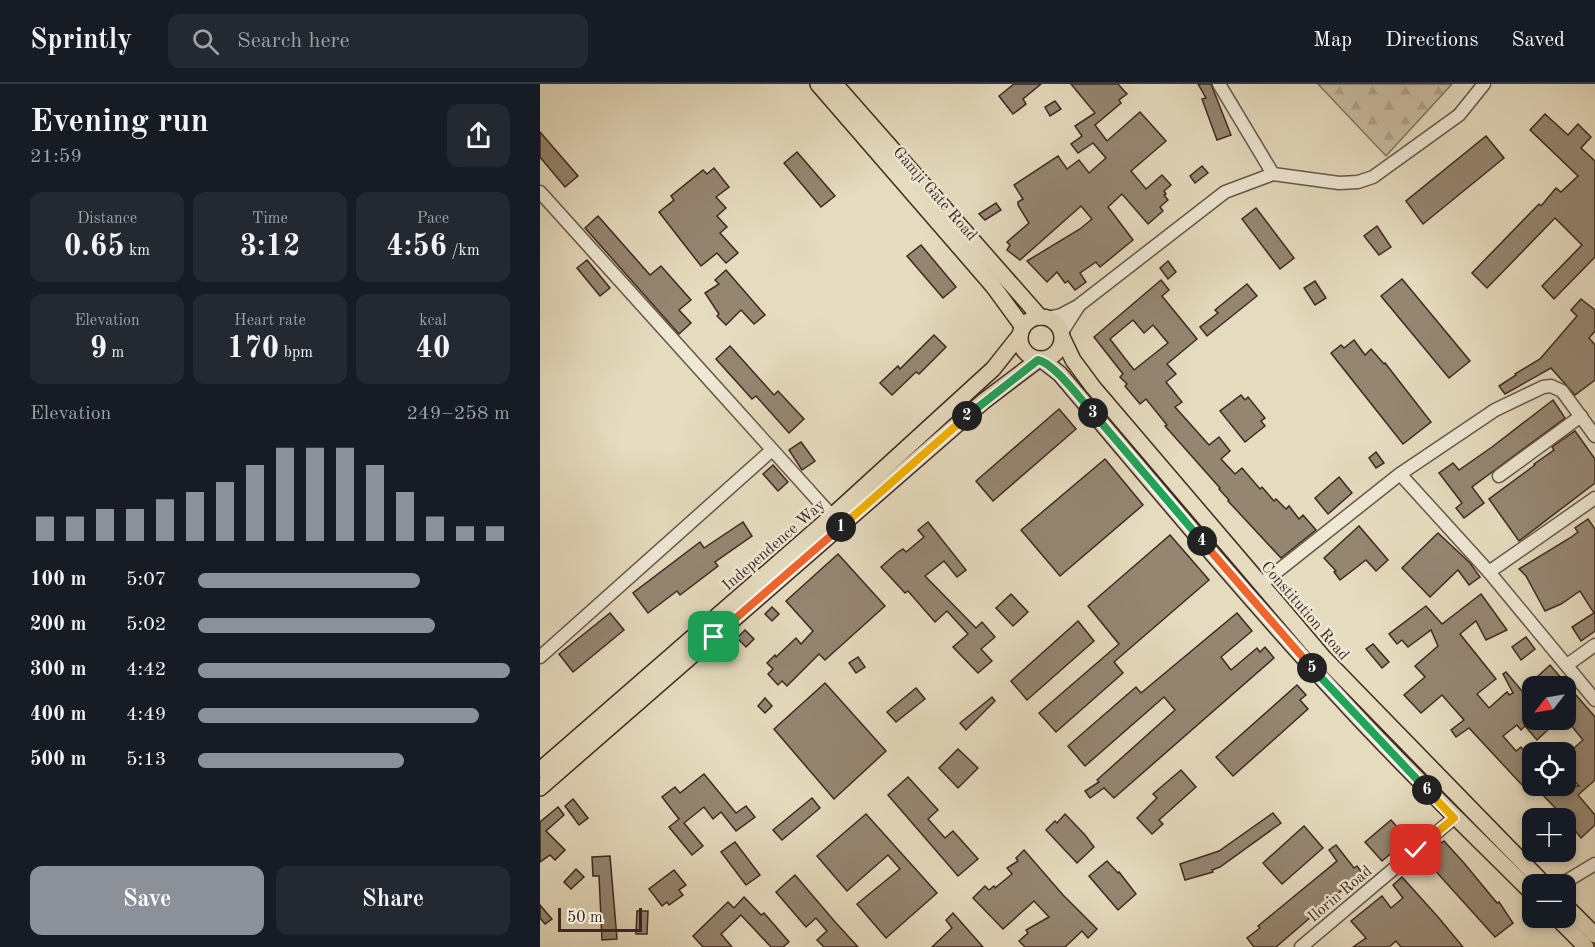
<!DOCTYPE html>
<html lang="en">
<head>
<meta charset="utf-8">
<style>
	body { margin:0; font-family:"Old Standard TT",serif; background:#242831; color:#f1f3f6; height:100vh; display:flex; flex-direction:column; font-size:22px; white-space:nowrap }
	* { box-sizing:border-box; margin:0 }
	p { font-size:20px; color:#9ea1a6 }
	.icon { flex:none; width:33px; height:33px; fill:none; stroke:currentColor; stroke-width:2; stroke-linecap:round; stroke-linejoin:round }
	.map { position:relative; flex:1; overflow:hidden }
	.sheet { display:flex; flex-direction:column; background:#171b24; width:540px }
	.sheet>* { flex:none }
	.needle { width:39px; rotate:239deg }
	.controls { position:absolute; left:982px; top:592px; display:grid; gap:12px }
	.controls a { display:grid; place-items:center; width:54px; height:54px; border-radius:12px; background:#171b24; box-shadow:0 3px 9px #0003; font-size:30px }
	.scale { position:absolute; left:18px; bottom:15px; width:84px; box-sizing:border-box; padding-left:6px; border:3px solid #3f2920; border-top:0; font-size:16px; line-height:21px; white-space:nowrap; color:#3f2920; -webkit-text-stroke:4px #eee8d5; paint-order:stroke }
	.pin { position:absolute; display:grid; place-items:center; width:51px; height:51px; color:#fff; margin:-26px; border-radius:12px; box-shadow:0 3px 9px #0006 }
	.km { position:absolute; width:30px; height:30px; margin:-15px; border-radius:50%; background:#222; color:#fff; font-size:16px; line-height:30px; text-align:center }
	.round { display:grid; place-items:center; flex:none; width:63px; height:63px; border-radius:12px; background:#242831 }
	.overview { display:flex; align-items:center; justify-content:space-between; height:102px; padding:0 30px }
	h1 { font-size:33px; font-weight:600; line-height:45px }
	.figures { display:grid; grid-template-columns:repeat(3,1fr); gap:9px; height:102px; padding:6px 30px }
	.figures div { display:grid; align-content:center; border-radius:12px; background:#242831; text-align:center }
	.figures b { font-size:30px; font-weight:600 }
	.figures small { font-size:16px; font-weight:400 }
	.figures p { font-size:16px }
	.chart { height:168px; padding:12px 30px }
	.chart p { display:flex; justify-content:space-between }
	.chart svg { width:100%; height:108px; margin-top:6px; stroke:#8c9099; stroke-width:6 }
	.button { display:flex; gap:12px; margin-top:auto; padding:12px 30px }
	.button a { flex:1; height:69px; border-radius:12px; background:#8c9099; color:#fff; font-size:24px; font-weight:600; line-height:69px; text-align:center }
	.button a+a { background:#242831; color:#f1f3f6 }
	ul { padding:0 30px; list-style:none; font-size:20px }
	li { display:grid; grid-template-columns:96px 72px 1fr; align-items:center; height:45px }
	li i { height:15px; border-radius:8px; background:#8c9099 }
	header { display:flex; align-items:center; gap:36px; box-sizing:border-box; height:84px; padding:0 30px; background:#171b24; border-bottom:2px solid #363941 }
	header strong { font-size:28px }
	nav { display:flex; gap:33px; margin-inline-start:auto; font-size:21px }
	.search { width:420px; height:54px; background:#242831; display:flex; align-items:center; gap:15px; box-sizing:border-box; padding:0 21px; border-radius:12px; color:#9ea1a6; font-size:22px }
	main { display:flex; flex:1; min-height:0 }
	.map>svg:first-child { display:block }
</style>
</head>
<body>
<header>
<strong>Sprintly</strong>
<div class="search"><svg class="icon" aria-label="search" viewBox="0 0 24 24"><circle cx="10" cy="10" r="6"/><path d="M15 15l6 6"/></svg>Search here</div>
<nav><a>Map</a><a>Directions</a><a>Saved</a></nav>
</header>
<main>
<section class="sheet">
<div class="overview"><div><h1>Evening run</h1><p>21:59</p></div><a class="round"><svg class="icon" aria-label="share" viewBox="0 0 24 24"><path d="M12 15V3M7 8l5-5 5 5M5 13v7h14v-7"/></svg></a></div>
<div class="figures">
<div><p>Distance</p><b>0.65<small> km</small></b></div>
<div><p>Time</p><b>3:12</b></div>
<div><p>Pace</p><b>4:56<small> /km</small></b></div>
</div>
<div class="figures">
<div><p>Elevation</p><b>9<small> m</small></b></div>
<div><p>Heart rate</p><b>170<small> bpm</small></b></div>
<div><p>kcal</p><b>40</b></div>
</div>
<div class="chart"><p><span>Elevation</span>249–258 m</p>
<svg viewBox="0 0 160 44" preserveAspectRatio="none"><path d="M5 44V34M15 44V34M25 44V31M35 44V31M45 44V27M55 44V24M65 44V20M75 44V13M85 44V6M95 44V6M105 44V6M115 44V13M125 44V24M135 44V34M145 44V38M155 44V38"/></svg>
</div>
<ul>
<li><b>100 m</b>5:07<i style="width:71%"></i></li>
<li><b>200 m</b>5:02<i style="width:76%"></i></li>
<li><b>300 m</b>4:42<i style="width:100%"></i></li>
<li><b>400 m</b>4:49<i style="width:90%"></i></li>
<li><b>500 m</b>5:13<i style="width:66%"></i></li>
</ul>
<div class="button"><a>Save</a><a>Share</a></div>
</section>
<div class="map">
<svg width="1055" height="863" viewBox="0 0 1055 863">
	<defs>
		<pattern id="forest-firs" width="22" height="20" patternUnits="userSpaceOnUse" patternTransform="scale(1.5)"><rect width="22" height="20" fill="#c9bda3"/><path d="M5 1l3.5 6h-7zM16 11l3.5 6h-7z" fill="#aea28c"/></pattern>
	</defs>
	<rect width="100%" height="100%" fill="#e5dbbe"/>
	<filter id="stains"><feTurbulence type="fractalNoise" baseFrequency=".00333" numOctaves="4"/><feColorMatrix values="0 0 0 0 .2 0 0 0 0 .09 0 0 0 0 .02 0 0 0 .5 -.17"/></filter>
	<radialGradient id="worn" r=".72"><stop offset=".6" stop-color="#630" stop-opacity="0"/><stop offset="1" stop-color="#630" stop-opacity=".3"/></radialGradient>
	<polygon fill="url(#forest-firs)" stroke="#847362" stroke-width="1.5" points="778,0 912,0 846,72"/>
	<g fill="#958672" stroke="#3f2920" stroke-width="1.5" fill-rule="evenodd">
		<polygon points="474,0 501,0 483,15 486,20 473,30 459,12"/>
		<polygon points="531,0 578,0 587,10 579,16 581,19 555,41 567,57 600,28 626,57 591,87 606,105 622,91 631,101 624,107 626,110 624,111 628,116 620,123 623,127 608,140 582,110 568,123 593,156 560,183 556,178 540,189 546,198 535,206 528,197 525,199 517,188 507,198 487,177 540,145 552,135 541,122 480,176 467,166 470,161 467,158 489,139 478,121 478,118 483,115 474,101 518,72 527,85 539,76 549,89 566,74 553,59 538,69 531,60 542,52 535,42 555,29"/>
		<polygon points="658,0 671,0 691,51 677,56 662,15 666,14"/>
		<polygon points="515,17 521,25 510,32 505,23"/>
		<polygon points="1005,30 1028,51 1038,40 1051,53 1041,64 1055,77 1055,173 1014,215 1002,202 1042,161 1015,134 947,204 932,189 999,120 1001,122 1016,104 1021,108 1038,92 990,46"/>
		<polygon points="0,48 38,92 25,103 0,73"/>
		<polygon points="946,52 964,74 883,140 866,117"/>
		<polygon points="257,68 295,112 281,123 244,79"/>
		<polygon points="662,82 668,89 655,99 650,92"/>
		<polygon points="174,84 189,103 176,113 186,124 177,132 187,143 180,149 198,169 186,179 177,169 161,182 119,128 134,116 131,112 163,86 167,90"/>
		<polygon points="456,119 461,126 445,136 439,130"/>
		<polygon points="716,124 754,174 740,185 702,135"/>
		<polygon points="58,132 110,191 121,182 151,216 139,226 151,239 139,250 45,144"/>
		<polygon points="837,142 851,163 839,171 824,152"/>
		<polygon points="381,161 416,203 403,214 367,172"/>
		<polygon points="47,176 70,204 60,212 37,184"/>
		<polygon points="628,177 636,188 628,195 620,184"/>
		<polygon points="186,186 225,231 214,240 201,226 186,241 177,232 179,230 165,209 179,200 175,196"/>
		<polygon points="862,195 930,277 909,294 841,212"/>
		<path d="M621,196L629,206L622,212L657,255L627,280L636,290L626,298L642,318L635,323L669,361L679,353L690,367L681,375L695,390L702,384L720,405L722,403L734,417L736,415L746,425L749,422L759,435L763,431L776,446L741,474L688,417L689,416L679,405L680,404L625,342L627,341L606,315L600,320L585,302L587,300L580,293L583,290L554,253ZM593,236L604,249L613,241L628,259L594,286L570,255Z"/>
		<polygon points="775,197 786,214 775,221 764,204"/>
		<polygon points="707,200 717,212 667,252 660,243 678,229 675,226"/>
		<polygon points="1041,215 1055,226 1055,247 1049,254 1055,261 1055,296 1035,311 1011,284 965,310 959,302 976,291 975,290 1000,275 1037,232 1031,226"/>
		<polygon points="394,251 406,263 379,290 376,288 352,311 340,299 358,282 360,285"/>
		<polygon points="814,256 825,271 831,265 844,280 845,279 891,338 863,360 791,269 801,261 804,264"/>
		<polygon points="190,262 234,311 238,307 264,335 249,349 216,312 212,315 176,275"/>
		<polygon points="701,311 705,316 708,313 725,334 721,337 725,342 705,358 680,327"/>
		<polygon points="1013,316 1025,334 932,403 944,419 924,434 916,424 922,419 899,389 913,379 919,386 952,363"/>
		<polygon points="519,325 536,345 453,417 436,397"/>
		<polygon points="1035,347 1055,375 1055,399 979,457 949,415 995,381 994,380 1014,366 1012,363"/>
		<polygon points="261,358 275,377 262,386 249,366"/>
		<polygon points="836,368 844,379 836,384 829,374"/>
		<polygon points="565,375 603,421 520,492 481,446"/>
		<polygon points="233,381 248,398 238,407 223,390"/>
		<polygon points="799,393 812,409 788,430 775,414"/>
		<polygon points="1048,435 1055,445 1055,547 1041,557 1032,543 1054,529 1040,507 1021,520 1005,527 986,492 979,485 1030,454 1038,448 1035,444"/>
		<polygon points="203,438 212,452 175,478 178,482 140,511 137,507 108,529 93,509 160,458 164,464"/>
		<polygon points="388,438 426,486 417,493 404,477 385,492 436,544 442,538 455,553 441,565 452,577 438,589 413,563 428,550 407,527 395,538 368,507 365,509 341,483 358,468 363,465 366,468 384,453 378,446"/>
		<polygon points="819,442 848,476 836,487 826,476 800,496 794,488 796,487 784,474"/>
		<polygon points="898,449 930,479 940,493 929,501 918,486 890,513 862,484"/>
		<polygon points="630,451 669,496 574,578 583,589 516,648 499,629 579,560 548,522"/>
		<polygon points="298,470 345,522 285,576 279,570 247,602 242,597 238,601 228,590 233,585 227,579 235,571 236,573 256,554 261,560 273,547 246,517"/>
		<polygon points="471,510 488,528 473,542 456,524"/>
		<polygon points="941,510 967,546 946,556 936,537 920,550 956,595 937,610 949,624 967,608 969,611 973,609 963,590 966,588 982,607 1010,581 1055,633 1055,696 1038,711 1055,731 1055,741 1041,754 1026,735 994,702 1039,702 1026,687 1026,671 1043,656 1026,635 1026,603 993,603 993,636 1007,636 1012,642 997,656 985,642 981,646 977,641 963,652 976,667 981,663 993,677 993,701 988,695 982,701 929,644 916,653 911,646 924,636 902,611 881,629 864,611 885,593 875,582 898,562 891,546 868,563 862,556 857,560 849,550 886,522 902,540"/>
		<polygon points="232,523 239,530 232,537 225,530"/>
		<polygon points="70,529 84,546 33,588 19,570"/>
		<polygon points="697,529 712,547 681,573 691,586 717,564 720,568 725,563 734,574 574,714 564,704 550,714 545,707 559,698 557,696 635,626 624,613 545,682 528,662 596,603 601,609"/>
		<polygon points="538,537 554,557 487,616 471,597"/>
		<polygon points="205,546 214,555 206,563 197,554"/>
		<polygon points="986,553 995,565 981,576 972,563"/>
		<polygon points="833,560 849,578 842,584 826,565"/>
		<polygon points="318,573 325,583 316,589 309,579"/>
		<polygon points="285,599 346,667 294,715 234,645"/>
		<polygon points="757,601 766,611 760,616 768,625 693,692 676,673"/>
		<polygon points="376,604 385,615 356,638 347,628"/>
		<polygon points="452,613 455,617 426,646 420,639"/>
		<polygon points="225,614 232,622 225,629 218,622"/>
		<polygon points="418,665 438,684 418,704 399,684"/>
		<polygon points="641,686 656,703 619,736 623,740 612,750 597,734 617,714 613,710"/>
		<polygon points="164,690 196,729 206,722 215,733 196,747 181,728 173,735 164,723 144,739 163,762 152,771 129,743 139,735 122,713 135,703 140,709"/>
		<polygon points="368,693 398,726 388,735 405,754 413,747 438,775 418,792 348,711"/>
		<polygon points="272,714 280,724 242,756 233,746"/>
		<polygon points="33,715 48,734 39,741 25,722"/>
		<polygon points="18,723 24,731 6,747 25,766 15,776 10,771 0,778 0,738"/>
		<polygon points="733,729 741,739 680,783 672,786 673,788 645,796 640,780 679,767"/>
		<polygon points="326,730 397,809 346,854 317,820 360,785 348,771 307,807 277,772"/>
		<polygon points="525,730 545,751 554,763 537,779 506,746 515,737 517,739"/>
		<polygon points="851,736 868,755 842,777 825,758"/>
		<polygon points="764,742 783,764 742,800 723,779"/>
		<polygon points="904,757 924,779 957,819 959,818 973,839 955,853 882,772"/>
		<polygon points="195,758 220,791 206,801 181,768"/>
		<polygon points="796,761 814,784 817,782 822,789 736,863 714,863 707,854 720,844 718,842 797,777 789,766"/>
		<polygon points="484,766 523,811 557,845 548,854 542,847 525,863 485,863 479,857 488,849 486,846 509,833 494,817 463,845 433,814 445,802 449,806 454,802 455,804 472,790 467,784 478,777 476,774"/>
		<polygon points="70,772 77,855 62,856 59,792 53,792 52,773"/>
		<polygon points="567,777 578,789 579,788 596,810 578,826 549,792"/>
		<polygon points="36,785 44,793 31,805 24,798"/>
		<polygon points="134,786 146,801 139,806 143,811 129,821 127,818 122,822 109,805"/>
		<polygon points="255,791 296,839 318,863 284,863 277,856 287,847 276,834 266,843 236,808"/>
		<polygon points="862,793 898,833 923,863 861,863 856,857 849,863 813,863 826,854 811,837 842,812 851,824 863,814 853,801"/>
		<polygon points="204,813 221,831 224,829 249,858 243,863 231,863 201,831 181,850 192,863 163,863 153,852 188,818 194,824"/>
		<polygon points="0,821 12,835 5,840 0,834"/>
		<polygon points="97,827 108,827 107,850 96,850"/>
		<polygon points="413,829 443,863 392,863 412,844 406,836"/>
	</g>
	<g fill="none" stroke-linecap="round" stroke-linejoin="round">
		<g stroke="#685648" stroke-width="15">
			<g id="minor">
				<polyline points="679,0 733,90"/>
				<polyline points="0,108 292,432"/>
				<polyline points="507,234 521,231 538,222 685,108 733,90 799,99 818,98 833,93 919,31 944,0"/>
				<polyline points="522,248 538,223"/>
				<polyline points="860,390 949,488 1055,616"/>
				<polyline points="959,392 1041,332"/>
				<polyline points="949,488 1055,414"/>
				<polyline points="720,501 860,390 955,326 1003,303 1011,302 1022,307 1055,352"/>
				<polyline points="0,573 232,366"/>
				<polyline points="1027,581 1055,561"/>
				<polyline points="1020,801 1055,780"/>
				<polyline points="761,863 914,734"/>
			</g>
		</g>
		<g stroke="#3f2920" stroke-width="18">
			<g id="major">
				<polyline points="278,0 453,202 483,243"/>
				<polyline points="295,0 500,233"/>
				<circle cx="501" cy="254" r="21"/>
				<polyline points="523,255 533,276 553,303 784,574 1005,801"/>
				<path d="M502,276L520,290C613,400 705,511 802,616C863,683 929,746 993,810"/>
				<polyline points="0,686 292,432 453,285 480,251"/>
				<polyline points="0,704 444,317 498,276"/>
				<polyline points="1026,822 1055,851"/>
				<polyline points="1017,834 1046,863"/>
			</g>
		</g>
		<use href="#minor" stroke="#eee8d5" stroke-width="12"/>
		<use href="#major" stroke="#e5dbbe" stroke-width="15"/>
	</g>
	<g fill="none" stroke-linecap="round" stroke-linejoin="round">
		<g stroke="#fff" stroke-width="12">
			<polyline id="split-1" points="174,553 301,443"/>
		</g>
		<g stroke="#fff" stroke-width="12">
			<polyline id="split-2" points="301,443 427,332"/>
		</g>
		<g stroke="#fff" stroke-width="12">
			<path id="split-3" d="M427,332L498,276C514,279 541,316 553,329"/>
		</g>
		<g stroke="#fff" stroke-width="12">
			<polyline id="split-4" points="553,329 662,457"/>
		</g>
		<g stroke="#fff" stroke-width="12">
			<polyline id="split-5" points="662,457 772,584"/>
		</g>
		<g stroke="#fff" stroke-width="12">
			<polyline id="split-6" points="772,584 887,706"/>
		</g>
		<g stroke="#fff" stroke-width="12">
			<polyline id="split-7" points="876,766 914,734 887,706"/>
		</g>
		<use href="#split-1" stroke="#f0652b" stroke-width="8"/>
		<use href="#split-2" stroke="#f5b400" stroke-width="8"/>
		<use href="#split-3" stroke="#22a559" stroke-width="8"/>
		<use href="#split-4" stroke="#22a559" stroke-width="8"/>
		<use href="#split-5" stroke="#f0652b" stroke-width="8"/>
		<use href="#split-6" stroke="#22a559" stroke-width="8"/>
		<use href="#split-7" stroke="#f5b400" stroke-width="8"/>
	</g>
	<g text-anchor="middle" stroke-width="5" stroke-linejoin="round" paint-order="stroke">
		<g font-size="16" fill="#3f2920" stroke="#eee8d5">
			<text transform="translate(396 109) rotate(49)" y="6">Gamji Gate Road</text>
			<text transform="translate(233 460) rotate(-41)" y="6">Independence Way</text>
			<text transform="translate(766 526) rotate(49)" y="6">Constitution Road</text>
			<text transform="translate(799 809) rotate(-40)" y="6">Ilorin Road</text>
		</g>
	</g>
	<rect width="100%" height="100%" filter="url(#stains)"/>
	<rect width="100%" height="100%" fill="url(#worn)"/>
</svg>
<div class="controls">
<a><svg class="needle" viewBox="-14 -14 28 28"><path d="M0-13l5 13h-10z" fill="#e53935"/><path d="M0 13l5-13h-10z" fill="#9ea1a6"/></svg></a>
<a><svg class="icon" aria-label="locate" viewBox="0 0 24 24"><circle cx="12" cy="12" r="6"/><path d="M12 2v4M12 18v4M2 12h4M18 12h4"/></svg></a>
<a>+</a>
<a>−</a>
</div>
<div class="scale">50 m</div>
<div class="pin" style="left:174px;top:553px;background:#1e9e55"><svg class="icon" aria-label="arrive" viewBox="0 0 24 24"><path d="M6 21V4h12l-3 4 3 4H6"/></svg></div>
<div class="pin" style="left:876px;top:766px;background:#d93025"><svg class="icon" aria-label="check" viewBox="0 0 24 24"><path d="M5 12l5 5 9-10"/></svg></div>
<b class="km" style="left:301px;top:443px">1</b>
<b class="km" style="left:427px;top:332px">2</b>
<b class="km" style="left:553px;top:329px">3</b>
<b class="km" style="left:662px;top:457px">4</b>
<b class="km" style="left:772px;top:584px">5</b>
<b class="km" style="left:887px;top:706px">6</b>
</div>
</main>
</body>
</html>
